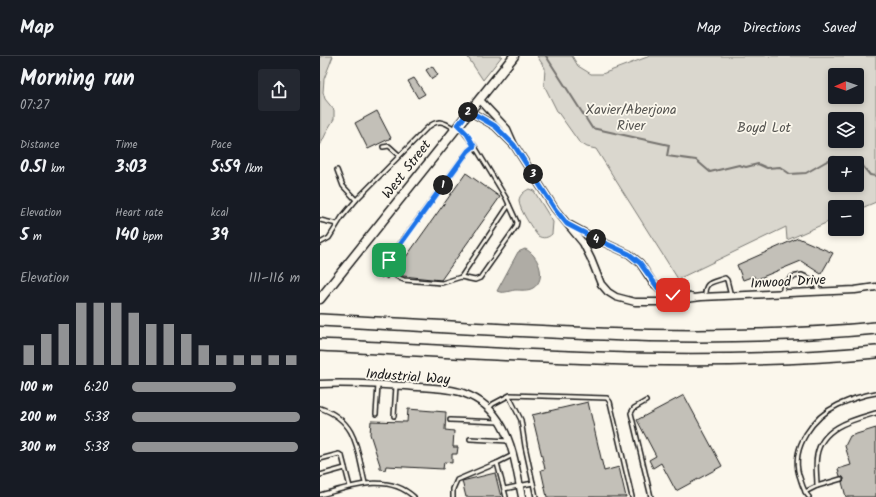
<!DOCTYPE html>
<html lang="en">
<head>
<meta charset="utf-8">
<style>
	body { margin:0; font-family:Kalam,sans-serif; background:#242831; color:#f1f3f6; height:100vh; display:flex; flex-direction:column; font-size:15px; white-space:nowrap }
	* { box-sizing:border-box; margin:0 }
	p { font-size:13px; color:#9ea1a6 }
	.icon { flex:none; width:22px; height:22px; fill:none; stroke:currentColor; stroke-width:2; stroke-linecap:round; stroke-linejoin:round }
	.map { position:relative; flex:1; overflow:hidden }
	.sheet { display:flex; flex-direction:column; background:#171b24; width:320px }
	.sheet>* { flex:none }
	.needle { width:26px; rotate:268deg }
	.tools { position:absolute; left:508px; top:12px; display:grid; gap:8px }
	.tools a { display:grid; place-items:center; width:36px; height:36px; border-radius:4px; background:#171b24; box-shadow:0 2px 6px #0003; font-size:20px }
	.pin { position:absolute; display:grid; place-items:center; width:34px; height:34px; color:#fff; margin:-17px; border-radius:8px; box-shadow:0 2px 6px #0006 }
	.km { position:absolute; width:20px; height:20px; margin:-10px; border-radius:50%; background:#222; color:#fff; font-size:11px; line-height:20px; text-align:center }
	.round { display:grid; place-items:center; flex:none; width:42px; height:42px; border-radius:4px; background:#242831 }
	.summary { display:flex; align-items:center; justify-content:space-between; height:68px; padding:0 20px }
	h1 { font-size:22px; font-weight:700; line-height:30px }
	.stats { display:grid; grid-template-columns:repeat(3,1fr); gap:6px; height:68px; padding:4px 20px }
	.stats div { display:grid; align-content:center }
	.stats b { font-size:17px; font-weight:700 }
	.stats small { font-size:11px; font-weight:400 }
	.stats p { font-size:11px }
	.chart { height:112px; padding:8px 20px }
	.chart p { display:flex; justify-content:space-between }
	.chart svg { width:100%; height:72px; margin-top:4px; stroke:#919294; stroke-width:6 }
	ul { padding:0 20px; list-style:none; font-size:13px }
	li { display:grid; grid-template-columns:64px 48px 1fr; align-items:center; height:30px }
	li i { height:10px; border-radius:5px; background:#919294 }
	header { display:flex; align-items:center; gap:24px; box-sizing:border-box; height:56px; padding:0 20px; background:#171b24; border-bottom:1px solid #363941 }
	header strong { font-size:19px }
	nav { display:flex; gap:22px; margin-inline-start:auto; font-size:14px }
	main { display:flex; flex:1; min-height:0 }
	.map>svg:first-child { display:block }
</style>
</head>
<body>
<header>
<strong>Map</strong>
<nav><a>Map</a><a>Directions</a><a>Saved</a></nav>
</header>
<main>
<section class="sheet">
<div class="summary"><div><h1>Morning run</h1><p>07:27</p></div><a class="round"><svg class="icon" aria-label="share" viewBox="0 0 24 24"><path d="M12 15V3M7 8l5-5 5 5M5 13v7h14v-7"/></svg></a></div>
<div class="stats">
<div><p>Distance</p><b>0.51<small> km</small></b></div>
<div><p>Time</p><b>3:03</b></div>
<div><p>Pace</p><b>5:59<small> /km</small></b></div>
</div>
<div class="stats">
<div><p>Elevation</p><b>5<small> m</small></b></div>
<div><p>Heart rate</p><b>140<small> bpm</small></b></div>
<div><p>kcal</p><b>39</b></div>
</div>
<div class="chart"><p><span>Elevation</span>111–116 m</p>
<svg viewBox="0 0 160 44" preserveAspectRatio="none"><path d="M5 44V32M15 44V25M25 44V19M35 44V6M45 44V6M55 44V6M65 44V12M75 44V19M85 44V19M95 44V25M105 44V32M115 44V38M125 44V38M135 44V38M145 44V38M155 44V38"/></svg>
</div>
<ul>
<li><b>100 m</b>6:20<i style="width:62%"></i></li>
<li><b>200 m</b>5:38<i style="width:100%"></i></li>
<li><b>300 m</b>5:38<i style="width:99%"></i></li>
</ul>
</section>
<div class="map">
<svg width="556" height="441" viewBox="0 0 556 441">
	<rect width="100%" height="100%" fill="#fbf7ec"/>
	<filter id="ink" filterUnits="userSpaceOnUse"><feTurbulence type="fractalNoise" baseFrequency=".025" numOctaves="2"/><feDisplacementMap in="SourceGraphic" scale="8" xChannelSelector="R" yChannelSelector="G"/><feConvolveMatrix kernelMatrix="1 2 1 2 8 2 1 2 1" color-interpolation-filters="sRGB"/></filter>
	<g filter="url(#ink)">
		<g fill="#dad7ce" stroke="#7b7a75" fill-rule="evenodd">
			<polygon points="0,0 13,0 4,23 3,36 5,43 14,54 14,63 8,73 0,90"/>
			<polygon points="147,0 182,0 163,24"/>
			<path d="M217,0H252L258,10L271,18H282L330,0H556V146L537,154V151H515V163L467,184L466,171L358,223L276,93L267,91L259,86L237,55L224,29L225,12ZM515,19H537V41H515ZM515,63H537V85H515ZM515,107H537V129H515Z"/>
			<path d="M209,133L214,135L233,166L232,178C228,182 223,183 218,180C213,174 199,153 199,145C199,139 205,135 209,133Z"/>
		</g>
		<path fill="#afaca5" stroke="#74726e" d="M205,193C218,198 228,223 213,232C208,235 201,234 195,234C188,235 183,238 177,235L198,196Z"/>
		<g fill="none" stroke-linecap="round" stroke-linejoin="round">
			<g stroke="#74726e" stroke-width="2">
				<polyline points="226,0 272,72 349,89 347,100 376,104 390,116 419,109 426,111 438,108 447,112 460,111 470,118 486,117 514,101 526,107"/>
				<polyline points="537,109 541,108 550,119 556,120"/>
			</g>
		</g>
		<g fill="#c3c0b8" stroke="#1c1c1c">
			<polygon points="112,10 118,19 112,23 106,14"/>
			<polygon points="94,22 105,38 98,42 88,25"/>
			<polygon points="57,55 71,82 48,93 35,67"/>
			<polygon points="146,117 180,141 121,224 83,220 76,215"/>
			<polygon points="478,182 513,197 501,218 481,205 435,224 434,220 423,224 417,209"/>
			<polygon points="61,210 70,218 67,223 63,220 62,222 56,217"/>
			<polygon points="364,339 402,410 356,435 341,407 333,412 329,404 336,400 317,364"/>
			<polygon points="268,346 284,415 299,411 306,441 227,441 221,414 225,413 212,359"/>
			<polygon points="88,353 126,356 125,374 134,375 133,391 138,391 137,398 132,398 132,407 124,406 123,413 66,410 65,414 60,413 60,409 50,378 51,365 87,366"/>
			<polygon points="556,372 556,441 526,441 522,426 524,424 524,422 520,420 518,413 531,409 525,390 530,380"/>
			<polygon points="175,417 181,441 146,441 142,425"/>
		</g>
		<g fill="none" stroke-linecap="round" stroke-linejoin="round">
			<g stroke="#1c1c1c" stroke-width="6">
				<g id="lane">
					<polyline points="139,70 154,89 186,142 197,166 196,171 160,222 155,224 141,221"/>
					<path d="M154,90L148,95L69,203C67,213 75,221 84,224L122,227L141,221L189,149"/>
					<polyline points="63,91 69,90 79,99"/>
					<polyline points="17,114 23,130 36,144"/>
					<polyline points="0,164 17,168"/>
					<path d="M0,187L9,182L22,161L37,143L107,72C118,63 123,65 135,73"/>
					<polyline points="462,237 464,228 472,221 482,219 491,223 500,235"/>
					<path d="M385,241C384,225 392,227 405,222L407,224L411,240"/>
					<polyline points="189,340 201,364 205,390 216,441"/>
					<polyline points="326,345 314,352 311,357 331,441"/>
					<path d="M0,352C38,365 37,394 45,427"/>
					<polyline points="169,352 173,348 190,339 287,342 290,346 312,441"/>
					<polyline points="56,358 58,329"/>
					<polyline points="74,360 76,330"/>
					<polyline points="130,364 180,366"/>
					<polyline points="150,383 189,385"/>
					<polyline points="0,403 19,398 22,400 30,431"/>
					<polyline points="0,419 25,412"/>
					<polyline points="497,430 521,423"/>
					<polyline points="184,433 213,427"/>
					<path d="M485,436L497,430C497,420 495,409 497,399C502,371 532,364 556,357"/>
					<path d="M0,439C30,431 67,416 94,441"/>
					<polyline points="133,441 133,433 137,424 177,407"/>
					<polyline points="186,441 177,407 193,399"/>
					<path d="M489,441C483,435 482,427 479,419C471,391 493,361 518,349C529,344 544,339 556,337"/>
				</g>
			</g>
			<g stroke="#1c1c1c" stroke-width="9">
				<g id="street">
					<polyline points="159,43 187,73 194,89 235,153 263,187 271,203 281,228 288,236 296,241 315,246 342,246 381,241 535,234 556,231"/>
					<polyline points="149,55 175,70 194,89"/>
					<polyline points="250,169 274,182 309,198 320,207 333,227 343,235 353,239 371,241"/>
					<path d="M0,328C29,326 57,329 86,330C104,332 126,331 143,337C160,343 174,355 182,370C194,391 197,418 202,441"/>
				</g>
			</g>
			<g stroke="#1c1c1c" stroke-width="11">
				<polyline id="secondary" points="0,243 194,0"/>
			</g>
			<g stroke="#1c1c1c" stroke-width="14">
				<g id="highway">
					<path d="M0,264C185,273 371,290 556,272"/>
					<path d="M0,289C185,298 371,313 556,296"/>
				</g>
			</g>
			<use href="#lane" stroke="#fbf7ec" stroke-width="3"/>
			<use href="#street" stroke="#fbf7ec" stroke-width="6"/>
			<use href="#secondary" stroke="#fbf7ec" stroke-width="8"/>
			<use href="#highway" stroke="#fbf7ec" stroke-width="11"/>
		</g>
	</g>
	<g fill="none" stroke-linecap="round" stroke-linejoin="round" filter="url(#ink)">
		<g stroke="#fff" stroke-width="8">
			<polyline id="route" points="69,204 148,95 154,90 147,78 138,69 149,55 175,70 194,89 235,153 247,168 274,182 309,198 320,207 338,232 343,235 353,239"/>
		</g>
		<use href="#route" stroke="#1a73e8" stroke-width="5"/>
	</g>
	<g text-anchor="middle" stroke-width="3.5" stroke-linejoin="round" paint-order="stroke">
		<g font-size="14" fill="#555451" stroke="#fbf7ec">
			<text x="311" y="58">Xavier/Aberjona<tspan x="311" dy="16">River</tspan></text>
			<text x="444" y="76">Boyd Lot</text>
		</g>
		<g font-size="14" fill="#1c1c1c" stroke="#fbf7ec">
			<text transform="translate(86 113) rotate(-52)" y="5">West Street</text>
			<text transform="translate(468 225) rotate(-3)" y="5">Inwood Drive</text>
			<text transform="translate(88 320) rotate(4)" y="5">Industrial Way</text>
		</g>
	</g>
</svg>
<div class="tools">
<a><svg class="needle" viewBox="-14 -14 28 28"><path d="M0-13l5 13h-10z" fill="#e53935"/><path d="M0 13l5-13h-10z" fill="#9ea1a6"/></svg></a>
<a><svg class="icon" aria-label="layers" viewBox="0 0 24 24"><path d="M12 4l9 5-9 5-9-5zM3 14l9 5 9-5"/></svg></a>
<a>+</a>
<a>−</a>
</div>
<div class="pin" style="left:69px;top:204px;background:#1e9e55"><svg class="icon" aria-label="arrive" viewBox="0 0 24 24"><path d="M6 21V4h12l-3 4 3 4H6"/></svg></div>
<div class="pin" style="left:353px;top:239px;background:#d93025"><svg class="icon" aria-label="check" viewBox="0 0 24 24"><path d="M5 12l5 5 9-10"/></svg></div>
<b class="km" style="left:123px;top:129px">1</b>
<b class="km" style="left:148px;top:56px">2</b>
<b class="km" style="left:213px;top:118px">3</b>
<b class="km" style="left:276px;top:183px">4</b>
</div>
</main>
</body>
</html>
